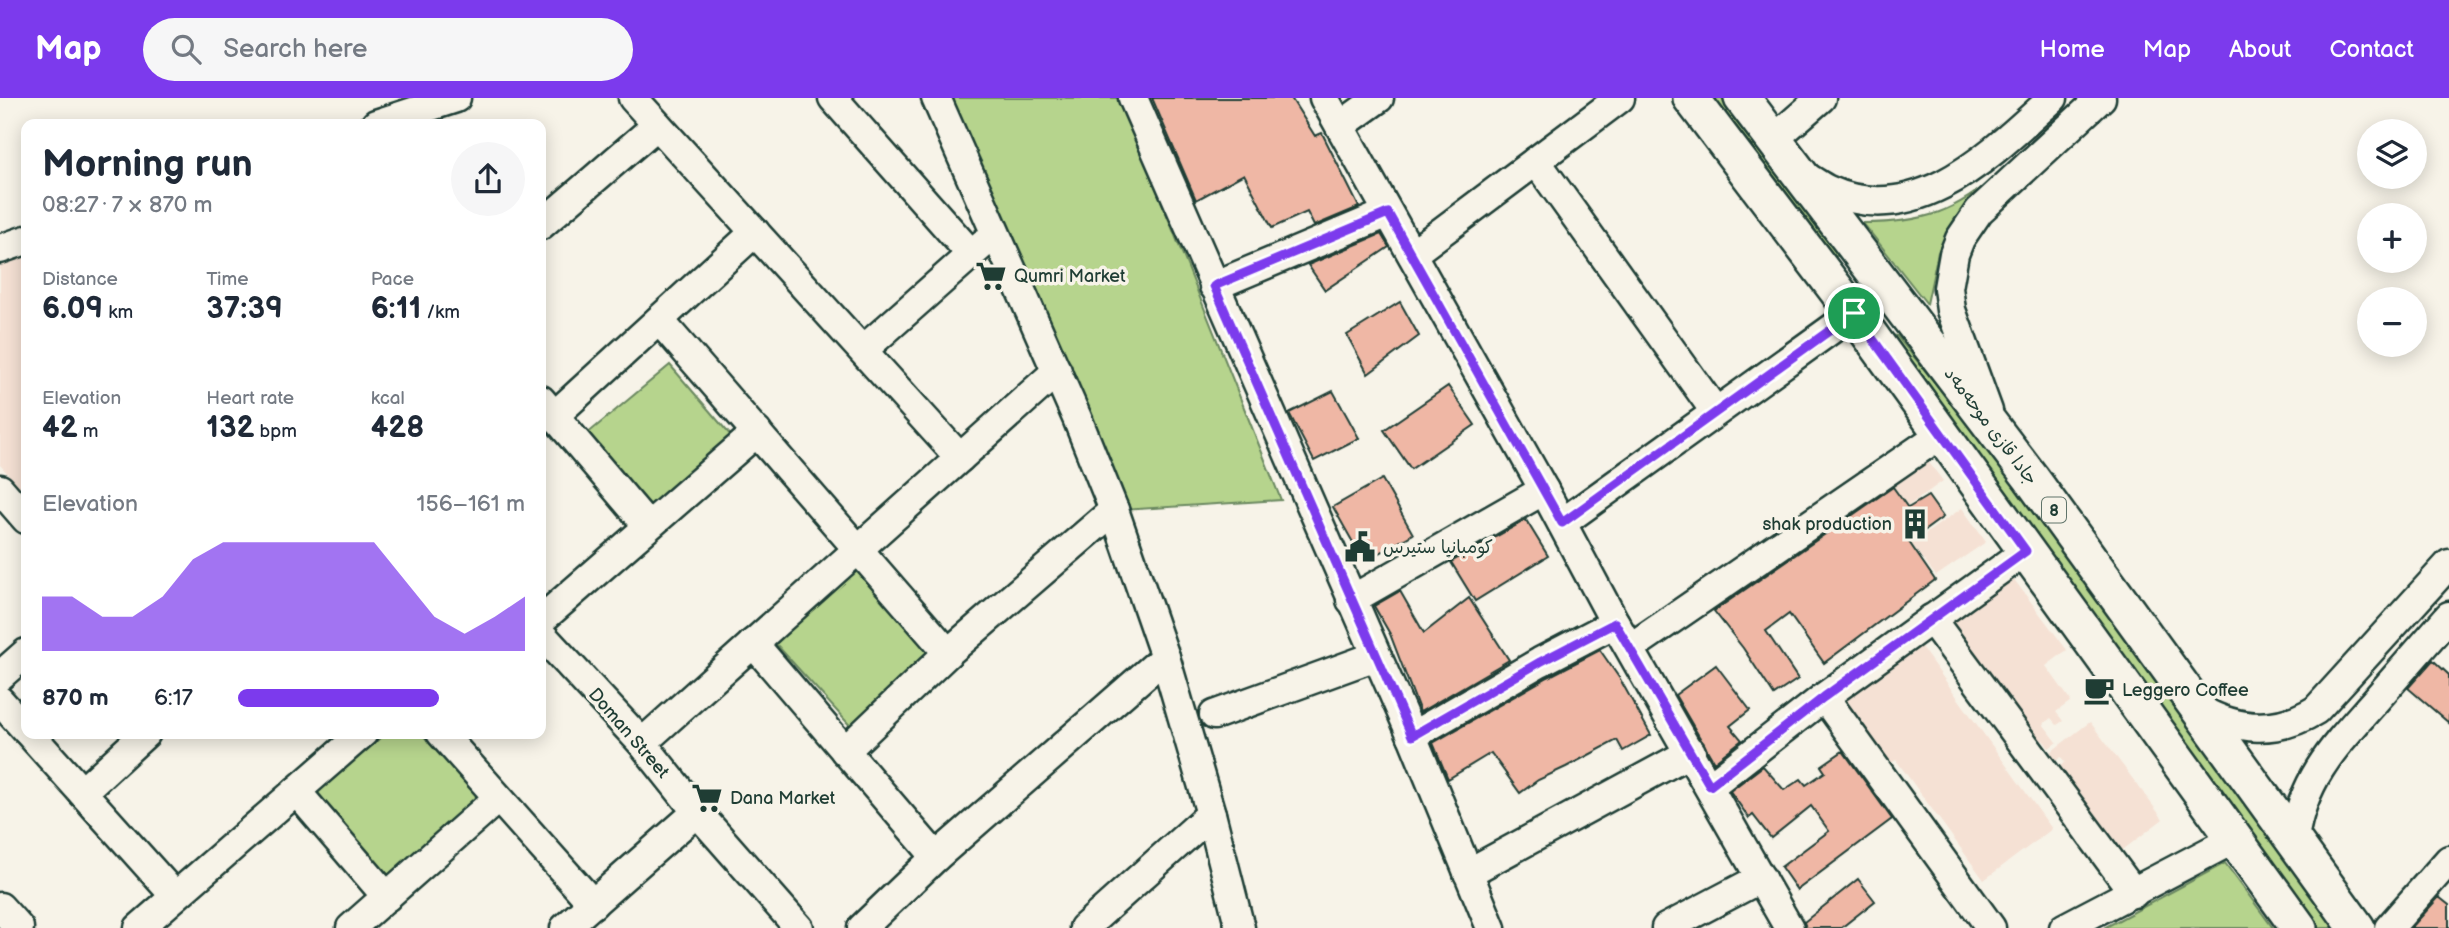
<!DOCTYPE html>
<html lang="en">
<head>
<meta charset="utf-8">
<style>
	body { margin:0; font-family:"Balsamiq Sans","Playpen Sans Arabic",sans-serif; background:#f6f6f7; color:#1f2937; height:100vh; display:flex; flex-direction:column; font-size:26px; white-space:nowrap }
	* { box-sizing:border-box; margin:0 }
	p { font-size:23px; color:#747a83 }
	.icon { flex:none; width:38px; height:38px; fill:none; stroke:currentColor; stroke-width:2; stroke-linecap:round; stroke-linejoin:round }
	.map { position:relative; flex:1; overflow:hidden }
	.details { position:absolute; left:21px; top:21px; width:525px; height:620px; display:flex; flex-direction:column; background:#fff; border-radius:14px; box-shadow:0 4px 18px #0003 }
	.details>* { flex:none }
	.controls { position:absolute; left:2357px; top:21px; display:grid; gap:14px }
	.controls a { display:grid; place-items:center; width:70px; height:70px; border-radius:50%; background:#fff; box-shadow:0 4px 18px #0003; font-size:35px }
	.pin { position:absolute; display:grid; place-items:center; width:60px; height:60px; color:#fff; margin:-30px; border:4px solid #fff; border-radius:50%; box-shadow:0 2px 7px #0007 }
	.round { display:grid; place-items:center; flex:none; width:74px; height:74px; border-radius:37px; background:#f6f6f7 }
	.headline { display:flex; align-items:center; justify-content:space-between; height:119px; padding:0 21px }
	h1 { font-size:38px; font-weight:600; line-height:52px }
	.stats { display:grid; grid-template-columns:repeat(3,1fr); gap:10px; height:119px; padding:7px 21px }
	.stats div { display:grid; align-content:center }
	.stats b { font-size:30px; font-weight:600 }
	.stats small { font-size:19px; font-weight:400 }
	.stats p { font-size:19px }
	.chart { height:196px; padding:14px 21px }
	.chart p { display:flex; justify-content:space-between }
	.chart svg { width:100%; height:126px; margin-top:7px; fill:#7c3aed; opacity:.7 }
	ul { padding:0 21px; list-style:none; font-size:23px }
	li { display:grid; grid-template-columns:112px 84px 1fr; align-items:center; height:52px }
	li i { height:18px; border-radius:9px; background:#7c3aed }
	header { display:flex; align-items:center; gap:42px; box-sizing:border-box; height:98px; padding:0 35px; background:#7c3aed; color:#fff }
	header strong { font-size:33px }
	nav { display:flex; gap:38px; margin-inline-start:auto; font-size:24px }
	.search { width:490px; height:63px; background:#f6f6f7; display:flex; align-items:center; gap:18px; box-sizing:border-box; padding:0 24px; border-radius:38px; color:#747a83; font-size:26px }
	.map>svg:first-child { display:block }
</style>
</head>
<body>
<header>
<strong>Map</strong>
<div class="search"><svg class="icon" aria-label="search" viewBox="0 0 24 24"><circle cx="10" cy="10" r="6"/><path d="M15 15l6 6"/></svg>Search here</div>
<nav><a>Home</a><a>Map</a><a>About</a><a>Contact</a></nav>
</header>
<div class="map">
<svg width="2449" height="830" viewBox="0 0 2449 830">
	<rect width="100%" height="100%" fill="#f7f3e8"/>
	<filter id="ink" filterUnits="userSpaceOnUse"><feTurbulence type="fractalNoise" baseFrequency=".0143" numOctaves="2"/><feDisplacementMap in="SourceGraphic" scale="14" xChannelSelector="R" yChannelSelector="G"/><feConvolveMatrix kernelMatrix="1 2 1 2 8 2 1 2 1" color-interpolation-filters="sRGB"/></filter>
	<g filter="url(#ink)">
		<g fill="#f5e1d4">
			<polygon points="26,148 26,396 0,367 0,157"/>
			<polygon points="1912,342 1943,383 1908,408 1877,367"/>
			<polygon points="1962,410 1986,444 1936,478 1911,446"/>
			<polygon points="2004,468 2067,552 2046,568 2071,603 2056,614 2063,623 2057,627 2051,620 2043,626 2057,644 2049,650 2043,642 2033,649 1936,519"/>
			<polygon points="1911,535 2052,731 1984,782 1896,662 1888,667 1833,592"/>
			<polygon points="2090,624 2163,721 2111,761 2052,675 2065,664 2061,659 2050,667 2044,659"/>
		</g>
		<g fill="#b6d48d" stroke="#6a8860" stroke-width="2">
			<polygon points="951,0 1120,0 1281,402 1122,412"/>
			<polygon points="1709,0 1730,0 1843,158 1834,158"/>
			<path d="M2001,74L1951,132L1938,154L1927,206L1863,125C1924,125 1956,114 2001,74Z"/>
			<polygon points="1891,237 1897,238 2002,367 2341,830 2314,830"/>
			<polygon points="670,267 732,339 653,412 587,336"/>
			<polygon points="856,469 934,557 854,632 776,546"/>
			<polygon points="387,635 421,635 484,705 388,786 310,696"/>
			<polygon points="2225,765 2273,830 2104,830"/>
		</g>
		<g fill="#efb7a5" stroke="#1f3d34" stroke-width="2">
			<polygon points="1152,0 1291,0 1315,38 1322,35 1359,109 1314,128 1307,114 1272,130 1244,76 1196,102"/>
			<polygon points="1381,136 1389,149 1325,192 1308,167"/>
			<polygon points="1400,204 1419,238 1368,276 1347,237"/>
			<polygon points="1448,288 1475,327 1411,371 1384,332"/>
			<polygon points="1333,293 1359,340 1314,363 1289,315"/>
			<polygon points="1382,381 1413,436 1364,464 1333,409"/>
			<polygon points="1893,389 1908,410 1928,398 1943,419 1909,444 1935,482 1824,565 1789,516 1766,533 1798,581 1774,597 1743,550 1714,513"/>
			<polygon points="1526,422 1548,458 1475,503 1451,464"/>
			<polygon points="1400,493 1424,535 1469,500 1509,562 1420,614 1390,536 1374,508"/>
			<polygon points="1600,552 1620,581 1651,637 1623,653 1617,642 1566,669 1538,682 1520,695 1491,655 1448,681 1433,645 1548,579"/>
			<polygon points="2433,562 2449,577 2449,625 2408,590"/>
			<polygon points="1716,567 1750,612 1730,628 1742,642 1714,664 1675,597"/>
			<polygon points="1843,653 1892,721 1797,792 1781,769 1829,733 1811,708 1771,740 1753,717 1749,720 1730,693 1763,668 1784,692 1801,681 1806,687 1825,674 1821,668"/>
			<polygon points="1858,781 1875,803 1841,830 1806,830 1804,824"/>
			<polygon points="2439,799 2449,807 2449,830 2411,830"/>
		</g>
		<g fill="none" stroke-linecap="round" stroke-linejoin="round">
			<g stroke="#1f3d34" stroke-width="33">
				<g id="minor">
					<polyline points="633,0 960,360"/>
					<polyline points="833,0 971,156"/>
					<polyline points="936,0 1077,320 1114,412 1165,559 1211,716 1240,830"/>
					<polyline points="1133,0 1412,638 1491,830"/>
					<polyline points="1324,0 1544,392 1615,525 1789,830"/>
					<polyline points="376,26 456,0"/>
					<polyline points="1340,28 1379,0"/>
					<polyline points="1773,42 1821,0"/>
					<polyline points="1536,63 1715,313"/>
					<path d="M1804,78C1812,82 1820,88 1828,92C1917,133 1992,55 2053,0"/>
					<polyline points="541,127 657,27"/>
					<polyline points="0,151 26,142"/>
					<polyline points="1412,156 1620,0"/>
					<polyline points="1214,188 1388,115"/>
					<polyline points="659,222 948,555"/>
					<polyline points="863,252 984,145"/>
					<polyline points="541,302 648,428"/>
					<polyline points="1988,313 1951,212 1948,190 1954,156 1960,141 1979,113 2101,0"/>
					<polyline points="554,318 755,134"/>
					<polyline points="0,391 26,421"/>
					<polyline points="1562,425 1854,215"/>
					<polyline points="1351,502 1544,392"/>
					<polyline points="1931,521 2134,795"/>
					<polyline points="541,522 757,334"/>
					<polyline points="541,536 642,645 697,714 799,830"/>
					<polyline points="753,545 936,759"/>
					<polyline points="1630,550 1940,337"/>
					<polyline points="0,578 26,555"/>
					<polyline points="1824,599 1991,830"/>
					<polyline points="0,603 26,632"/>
					<path d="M2199,611C2237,633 2277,636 2316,612L2449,466"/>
					<polyline points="1214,617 1376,558"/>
					<polyline points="29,635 175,798"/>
					<polyline points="441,635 593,806"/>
					<polyline points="1412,638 1540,564 1615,525"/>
					<polyline points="642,645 1057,273"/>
					<polyline points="845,653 948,555 1114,412"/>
					<polyline points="1710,688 1824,599 2026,453"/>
					<polyline points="296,693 387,799"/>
					<polyline points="82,694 146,635"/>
					<path d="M2294,741C2303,680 2335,648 2374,604C2399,575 2424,547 2449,518"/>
					<polyline points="1468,775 1691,654"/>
					<polyline points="0,809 19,830"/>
					<polyline points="139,830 363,635"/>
					<polyline points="351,830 498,700"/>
					<polyline points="565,830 697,714"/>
					<polyline points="862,830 936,759 1165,559"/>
					<polyline points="1084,830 1211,716"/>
					<polyline points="1666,830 1761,780"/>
					<polyline points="2064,830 2234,741"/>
					<polyline points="2389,830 2449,762"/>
				</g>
			</g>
			<g stroke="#1f3d34" stroke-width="40">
				<g id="major">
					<polyline points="1691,0 1854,215 2299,830"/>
					<polyline points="1742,0 2031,380 2357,830"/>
				</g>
			</g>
			<use href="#minor" stroke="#f7f3e8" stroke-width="28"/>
			<use href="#major" stroke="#f7f3e8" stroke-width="35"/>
		</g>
	</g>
	<g fill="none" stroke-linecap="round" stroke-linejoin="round" filter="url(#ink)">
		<g stroke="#fff" stroke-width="14">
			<polygon id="route" points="1388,115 1562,425 1854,215 2026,453 1824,599 1710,688 1615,525 1540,564 1412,638 1214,188"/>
		</g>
		<use href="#route" stroke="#7c3aed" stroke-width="9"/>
	</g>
	<defs>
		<g id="supermarket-bare" transform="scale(2.415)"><path d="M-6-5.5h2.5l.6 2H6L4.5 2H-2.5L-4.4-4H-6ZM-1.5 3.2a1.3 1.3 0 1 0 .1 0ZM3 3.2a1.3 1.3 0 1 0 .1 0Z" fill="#1f3d34" stroke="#f7f3e8" stroke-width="2.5" paint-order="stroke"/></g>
		<g id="building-bare" transform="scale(2.415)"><path d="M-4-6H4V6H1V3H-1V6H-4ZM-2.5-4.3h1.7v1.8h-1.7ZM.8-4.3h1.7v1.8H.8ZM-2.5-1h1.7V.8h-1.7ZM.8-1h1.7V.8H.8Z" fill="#1f3d34" stroke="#f7f3e8" stroke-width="2.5" paint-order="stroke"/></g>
		<g id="civic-bare" transform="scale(2.415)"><path d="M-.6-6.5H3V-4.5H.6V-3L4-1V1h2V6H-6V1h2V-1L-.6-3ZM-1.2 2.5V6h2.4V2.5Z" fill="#1f3d34" stroke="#f7f3e8" stroke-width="2.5" paint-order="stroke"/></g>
		<g id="cafe-bare" transform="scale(2.415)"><path d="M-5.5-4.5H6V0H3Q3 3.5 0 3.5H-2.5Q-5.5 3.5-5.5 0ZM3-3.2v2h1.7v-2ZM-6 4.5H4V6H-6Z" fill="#1f3d34" stroke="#f7f3e8" stroke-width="2.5" paint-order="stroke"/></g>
	</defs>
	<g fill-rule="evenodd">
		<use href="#supermarket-bare" x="991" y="178"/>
		<use href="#building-bare" x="1915" y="426"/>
		<use href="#civic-bare" x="1360" y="449"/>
		<use href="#cafe-bare" x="2099" y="592"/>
		<use href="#supermarket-bare" x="707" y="700"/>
	</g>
	<g text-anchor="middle" stroke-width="7" stroke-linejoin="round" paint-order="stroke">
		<rect fill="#f7f3e8" stroke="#60746a" stroke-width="2" x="2042" y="399.5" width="24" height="25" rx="5"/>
		<g font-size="16" font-weight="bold" fill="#1f3d34">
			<text x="2054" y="418">8</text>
		</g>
		<g font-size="18" fill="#1f3d34" stroke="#f7f3e8" text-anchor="start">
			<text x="1014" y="184">Qumri Market</text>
			<text x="1892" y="432" text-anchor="end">shak production</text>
			<text x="1383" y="455">كومبانيا ستيرس</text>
			<text x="2122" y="598">Leggero Coffee</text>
			<text x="730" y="706">Dana Market</text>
		</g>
		<g font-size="18" fill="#1f3d34" stroke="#f7f3e8">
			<text transform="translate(1991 328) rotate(53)" y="6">جادا قازی موحەمەد</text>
			<text transform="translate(629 635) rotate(49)" y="6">Doman Street</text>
		</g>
	</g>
</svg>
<div class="controls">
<a><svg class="icon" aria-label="layers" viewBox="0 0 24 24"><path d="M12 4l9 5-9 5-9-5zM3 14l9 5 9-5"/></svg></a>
<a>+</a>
<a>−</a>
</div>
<div class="pin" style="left:1854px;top:215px;background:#1e9e55"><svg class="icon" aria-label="arrive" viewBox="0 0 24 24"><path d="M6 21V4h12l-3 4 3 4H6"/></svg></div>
<section class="details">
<div class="headline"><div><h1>Morning run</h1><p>08:27 · 7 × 870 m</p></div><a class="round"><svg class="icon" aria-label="share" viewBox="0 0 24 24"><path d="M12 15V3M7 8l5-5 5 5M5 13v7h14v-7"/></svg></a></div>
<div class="stats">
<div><p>Distance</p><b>6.09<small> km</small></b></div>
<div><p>Time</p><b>37:39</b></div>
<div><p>Pace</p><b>6:11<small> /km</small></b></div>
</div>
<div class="stats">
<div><p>Elevation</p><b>42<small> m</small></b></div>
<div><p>Heart rate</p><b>132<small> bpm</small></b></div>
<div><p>kcal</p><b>428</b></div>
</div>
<div class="chart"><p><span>Elevation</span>156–161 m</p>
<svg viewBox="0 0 160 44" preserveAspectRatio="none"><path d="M0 44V25L10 25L20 32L30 32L40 25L50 12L60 6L70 6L80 6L90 6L100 6L110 6L120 19L130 32L140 38L150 32L160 25V44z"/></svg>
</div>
<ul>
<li><b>870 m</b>6:17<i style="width:70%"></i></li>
</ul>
</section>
</div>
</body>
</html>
